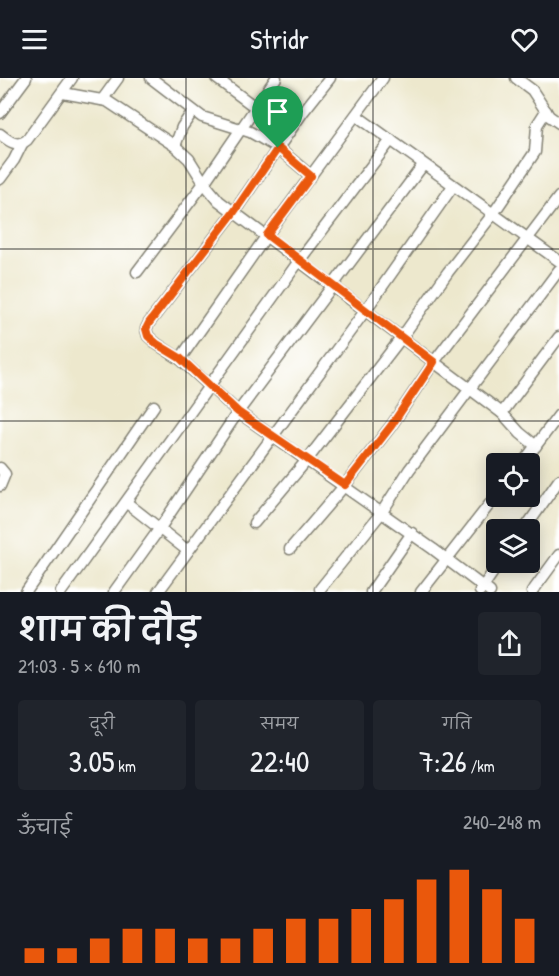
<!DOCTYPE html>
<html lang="hi">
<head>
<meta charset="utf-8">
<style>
	body { margin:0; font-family:"Patrick Hand","Playpen Sans Deva",sans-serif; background:#20242c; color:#f1f3f6; height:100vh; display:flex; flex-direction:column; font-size:22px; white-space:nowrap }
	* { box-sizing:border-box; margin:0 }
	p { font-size:20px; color:#9ea1a6 }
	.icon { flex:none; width:33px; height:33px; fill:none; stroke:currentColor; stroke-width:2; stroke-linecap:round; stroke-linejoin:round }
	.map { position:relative; height:514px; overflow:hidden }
	.sheet { display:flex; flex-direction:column; background:#171b24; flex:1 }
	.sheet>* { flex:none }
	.controls { position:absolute; left:486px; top:375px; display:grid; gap:12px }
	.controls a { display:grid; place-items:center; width:54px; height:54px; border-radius:6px; background:#171b24; box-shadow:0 3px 15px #0003; font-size:30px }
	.pin { position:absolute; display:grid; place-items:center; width:51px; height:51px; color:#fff; margin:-62px -26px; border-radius:50% 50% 50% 0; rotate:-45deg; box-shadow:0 0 6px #0007 }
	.pin .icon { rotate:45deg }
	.round { display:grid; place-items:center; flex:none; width:63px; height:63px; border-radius:6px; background:#20242c }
	.overview { display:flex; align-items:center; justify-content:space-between; height:102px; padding:0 18px }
	h1 { font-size:33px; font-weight:600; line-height:45px }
	.figures { display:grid; grid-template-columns:repeat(3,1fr); gap:9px; height:102px; padding:6px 18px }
	.figures div { display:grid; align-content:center; border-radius:6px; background:#20242c; text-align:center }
	.figures b { font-size:30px; font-weight:600 }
	.figures small { font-size:16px; font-weight:400 }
	.figures p { font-size:16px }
	.chart { height:168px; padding:12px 18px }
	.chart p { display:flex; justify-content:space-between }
	.chart svg { width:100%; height:108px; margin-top:6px; stroke:#ea580c; stroke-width:6 }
	header { display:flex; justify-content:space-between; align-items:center; height:78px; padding:0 18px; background:#171b24; font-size:27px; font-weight:600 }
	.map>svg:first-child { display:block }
</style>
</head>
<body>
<header><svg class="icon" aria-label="menu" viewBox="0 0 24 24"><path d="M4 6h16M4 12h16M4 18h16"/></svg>Stridr<svg class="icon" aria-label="heart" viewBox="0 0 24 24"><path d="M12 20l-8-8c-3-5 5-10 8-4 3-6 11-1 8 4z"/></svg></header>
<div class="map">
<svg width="559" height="514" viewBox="0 0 559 514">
	<rect width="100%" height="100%" fill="#fff"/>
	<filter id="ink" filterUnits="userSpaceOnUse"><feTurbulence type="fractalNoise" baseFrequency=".0167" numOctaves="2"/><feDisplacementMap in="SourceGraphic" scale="12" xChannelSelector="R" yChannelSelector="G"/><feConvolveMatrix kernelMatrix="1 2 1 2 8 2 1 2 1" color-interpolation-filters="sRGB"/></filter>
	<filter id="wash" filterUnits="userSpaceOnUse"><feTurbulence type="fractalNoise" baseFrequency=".008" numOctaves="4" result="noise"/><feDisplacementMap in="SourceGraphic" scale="24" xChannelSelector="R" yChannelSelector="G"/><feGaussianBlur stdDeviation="1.35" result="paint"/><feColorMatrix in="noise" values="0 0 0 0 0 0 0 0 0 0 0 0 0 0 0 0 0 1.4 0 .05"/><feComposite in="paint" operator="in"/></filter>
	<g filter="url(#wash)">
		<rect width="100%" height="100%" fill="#ede8cd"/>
	</g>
	<g filter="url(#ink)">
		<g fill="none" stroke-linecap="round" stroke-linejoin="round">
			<g stroke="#848274" stroke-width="13">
				<g id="minor">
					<polyline points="151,0 202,39 250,54 259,59 278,70 311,98"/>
					<polyline points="216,0 255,29"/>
					<polyline points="330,0 303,34 234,134 149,245 146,251 148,258 157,266 180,281 238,334 433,471 490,514"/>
					<polyline points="516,0 532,12 549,38 559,45"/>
					<polyline points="63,15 107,23 175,68 189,81 204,105 219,123 502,335 520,355 536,368"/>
					<polyline points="102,22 118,0"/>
					<polyline points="0,35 26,0"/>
					<polyline points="357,38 559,183"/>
					<path d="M0,56C9,63 17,70 27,62L72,0"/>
					<polyline points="175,68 182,49 193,33"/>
					<polyline points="0,101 14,82 22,66"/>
					<polyline points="137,194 204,105 276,0"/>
					<polyline points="180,281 267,157 383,0"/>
					<polyline points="502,335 559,259"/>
					<polyline points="522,386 559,337"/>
					<polyline points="0,390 5,396 0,408"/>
					<polyline points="127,425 188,473"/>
					<polyline points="254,445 307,382 402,259 448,194 493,136 535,74 537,47 546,33"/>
					<polyline points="524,452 559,402"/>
					<polyline points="290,471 345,407 391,348 434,284 559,119"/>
					<polyline points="320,511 382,434 409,392 559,192"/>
					<polyline points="480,513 500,484"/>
					<polyline points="26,514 154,328"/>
					<polyline points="61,514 299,183 391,62"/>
					<polyline points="114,514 160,450 238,334 423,87"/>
					<polyline points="158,514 365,233 453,108"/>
					<polyline points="371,514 412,455"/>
					<polyline points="421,514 496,418"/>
					<polyline points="532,514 559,477"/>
				</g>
			</g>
			<use href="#minor" stroke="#fff" stroke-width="10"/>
		</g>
	</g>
	<g fill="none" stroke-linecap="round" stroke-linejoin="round" filter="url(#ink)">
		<g stroke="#fff" stroke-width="12">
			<polygon id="route" points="278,70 311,98 267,157 434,284 391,348 345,407 238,334 180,280 157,266 148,258 146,251 149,245 234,134"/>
		</g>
		<use href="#route" stroke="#ea580c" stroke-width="8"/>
	</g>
	<path fill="none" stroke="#1c1c1c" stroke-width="1.5" stroke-opacity="0.55" d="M186,0V514M373,0V514M0,171H559M0,343H559"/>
</svg>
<div class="controls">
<a><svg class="icon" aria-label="locate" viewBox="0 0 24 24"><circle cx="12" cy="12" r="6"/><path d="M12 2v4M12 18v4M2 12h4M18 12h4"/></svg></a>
<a><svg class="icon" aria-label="layers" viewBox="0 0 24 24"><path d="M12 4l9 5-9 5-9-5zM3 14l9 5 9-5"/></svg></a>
</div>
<div class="pin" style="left:278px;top:70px;background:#1e9e55"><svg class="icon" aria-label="arrive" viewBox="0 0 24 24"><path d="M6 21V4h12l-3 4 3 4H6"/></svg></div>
</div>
<section class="sheet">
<div class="overview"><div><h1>शाम की दौड़</h1><p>21:03 · 5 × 610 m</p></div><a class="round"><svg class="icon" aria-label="share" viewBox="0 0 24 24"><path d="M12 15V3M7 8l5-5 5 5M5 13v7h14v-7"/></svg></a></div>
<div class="figures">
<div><p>दूरी</p><b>3.05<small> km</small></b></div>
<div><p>समय</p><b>22:40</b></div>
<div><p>गति</p><b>7:26<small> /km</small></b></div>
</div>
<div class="chart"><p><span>ऊँचाई</span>240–248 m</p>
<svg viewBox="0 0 160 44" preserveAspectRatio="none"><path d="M5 44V38M15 44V38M25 44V34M35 44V30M45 44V30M55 44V34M65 44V34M75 44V30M85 44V26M95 44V26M105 44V22M115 44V18M125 44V10M135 44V6M145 44V14M155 44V26"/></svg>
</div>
</section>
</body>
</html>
